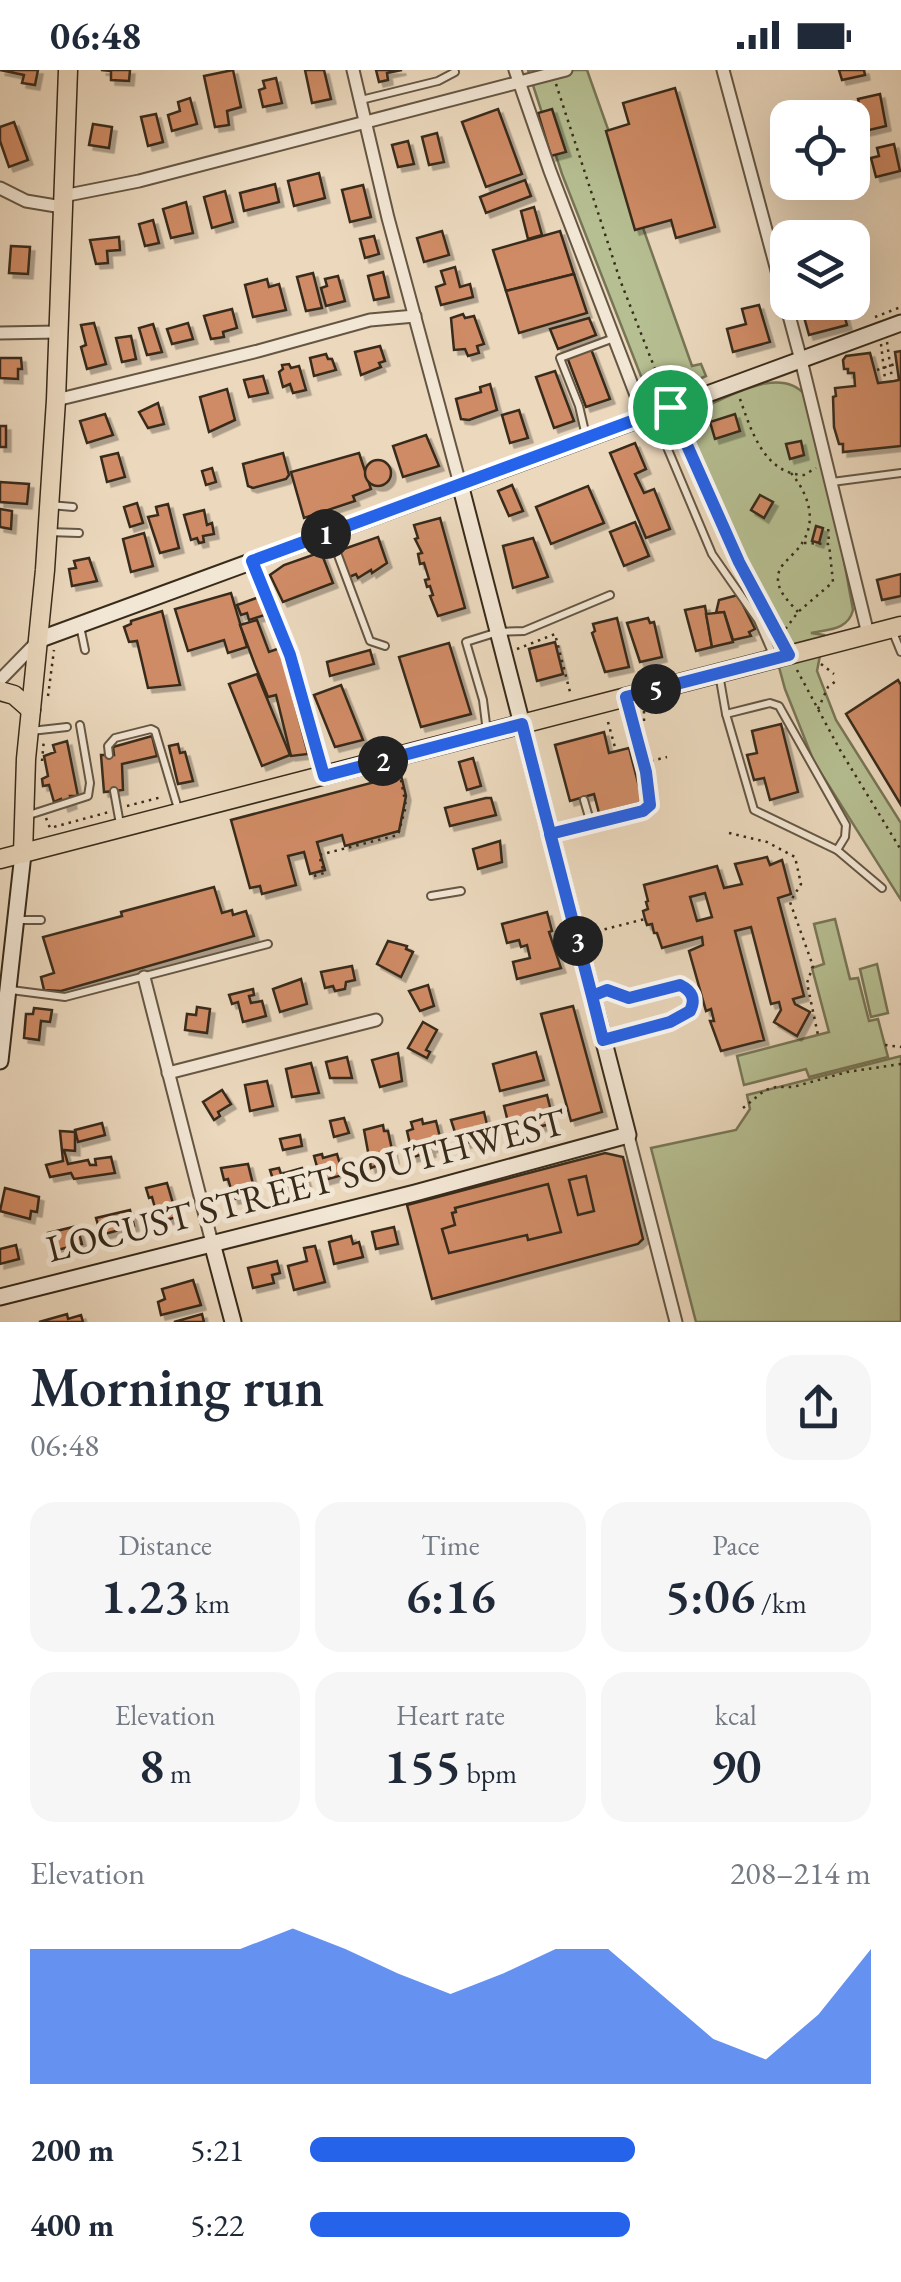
<!DOCTYPE html>
<html lang="en">
<head>
<meta charset="utf-8">
<style>
	body { margin:0; font-family:"EB Garamond",serif; background:#f6f6f7; color:#1f2937; height:100vh; display:flex; flex-direction:column; font-size:38px; white-space:nowrap }
	* { box-sizing:border-box; margin:0 }
	p { font-size:32px; color:#747a83 }
	.icon { flex:none; width:55px; height:55px; fill:none; stroke:currentColor; stroke-width:2; stroke-linecap:round; stroke-linejoin:round }
	.map { position:relative; height:1252px; overflow:hidden }
	.side { display:flex; flex-direction:column; background:#fff; flex:1 }
	.side>* { flex:none }
	.buttons { position:absolute; left:770px; top:30px; display:grid; gap:20px }
	.buttons a { display:grid; place-items:center; width:100px; height:100px; border-radius:20px; background:#fff; box-shadow:0 10px 40px #0002; font-size:50px }
	.pin { position:absolute; display:grid; place-items:center; width:85px; height:85px; color:#fff; margin:-42px; border:5px solid #fff; border-radius:50%; box-shadow:0 2px 10px #0007 }
	.km { position:absolute; width:50px; height:50px; margin:-25px; border-radius:50%; background:#222; color:#fff; font-size:28px; line-height:50px; text-align:center }
	.round { display:grid; place-items:center; flex:none; width:105px; height:105px; border-radius:30px; background:#f6f6f7 }
	.summary { display:flex; align-items:center; justify-content:space-between; height:170px; padding:0 30px }
	h1 { font-size:55px; font-weight:600; line-height:75px }
	.metrics { display:grid; grid-template-columns:repeat(3,1fr); gap:15px; height:170px; padding:10px 30px }
	.metrics div { display:grid; align-content:center; border-radius:25px; background:#f6f6f7; text-align:center }
	.metrics b { font-size:50px; font-weight:600 }
	.metrics small { font-size:28px; font-weight:400 }
	.metrics p { font-size:28px }
	.chart { height:280px; padding:20px 30px }
	.chart p { display:flex; justify-content:space-between }
	.chart svg { width:100%; height:180px; margin-top:10px; fill:#2563eb; opacity:.7 }
	ul { padding:0 30px; list-style:none; font-size:32px }
	li { display:grid; grid-template-columns:160px 120px 1fr; align-items:center; height:75px }
	li i { height:25px; border-radius:12px; background:#2563eb }
	.status { display:flex; justify-content:space-between; align-items:center; height:70px; padding:0 50px; background:#fff; direction:ltr }
	.status svg { height:28px; fill:currentColor }
	.map>svg:first-child { display:block }
</style>
</head>
<body>
<div class="status"><b>06:48</b><svg viewBox="0 0 49 12"><path d="M0 12V9h3v3zM5 12V6h3v6zM10 12V3h3v9zM15 12V0h3v12zM26 1h20v11H26zM47 4h2v5h-2z"/></svg></div>
<div class="map">
<svg width="901" height="1252" viewBox="0 0 901 1252">
	<defs>
		<filter id="shadow"><feDropShadow dx="4.5" dy="4.5" stdDeviation="0" flood-color="#0004"/></filter>
	</defs>
	<rect width="100%" height="100%" fill="#ebd8bd"/>
	<filter id="stains"><feTurbulence type="fractalNoise" baseFrequency=".002" numOctaves="4"/><feColorMatrix values="0 0 0 0 .2 0 0 0 0 .09 0 0 0 0 .02 0 0 0 .5 -.17"/></filter>
	<radialGradient id="worn" r=".72"><stop offset=".6" stop-color="#630" stop-opacity="0"/><stop offset="1" stop-color="#630" stop-opacity=".3"/></radialGradient>
	<g fill="#b6bf92" stroke="#777556" stroke-width="2.5">
		<path d="M528,0H587L692,296L701,294L706,306L697,310L706,336C733,325 781,296 805,325L835,441L853,540C848,560 829,559 811,563L824,565L817,601L836,650L901,753V830L814,692L785,619L770,564L671,355L646,319L562,104Z"/>
		<polygon points="835,849 850,909 858,908 869,951 878,949 888,987 809,1007 806,999 744,1015 737,986 829,962 812,898 824,894 814,854"/>
		<polygon points="877,894 888,943 871,947 860,899"/>
		<polygon points="901,986 901,1252 696,1252 651,1078 736,1060 750,1039 747,1025"/>
	</g>
	<g fill="#cf8b65" stroke="#382b1a" stroke-width="2.5" fill-rule="evenodd" filter="url(#shadow)">
		<polygon points="0,0 38,0 35,15 22,13 24,5"/>
		<polygon points="101,0 130,0 129,11 111,10 111,1"/>
		<polygon points="233,0 241,37 227,41 229,55 215,57 204,6"/>
		<polygon points="305,0 324,0 331,29 312,33"/>
		<polygon points="376,0 402,0 387,3 388,10 379,12"/>
		<polygon points="839,0 864,0 865,5 842,10"/>
		<polygon points="276,8 282,33 263,37 259,20 265,18 263,11"/>
		<polygon points="675,18 715,157 676,168 671,150 635,160 606,61 629,54 623,33"/>
		<polygon points="880,24 886,56 865,61 858,29"/>
		<polygon points="190,28 197,54 172,61 168,45 180,41 178,32"/>
		<polygon points="498,39 522,104 486,117 462,52"/>
		<polygon points="552,39 566,82 551,86 538,43"/>
		<polygon points="156,44 163,72 148,76 141,47"/>
		<polygon points="14,52 28,90 9,97 0,71 0,57"/>
		<polygon points="93,54 112,57 109,78 89,75"/>
		<polygon points="437,63 444,92 429,95 422,67"/>
		<polygon points="408,71 414,94 398,97 392,75"/>
		<polygon points="894,74 900,101 876,107 871,88 879,86 877,78"/>
		<polygon points="319,103 325,128 294,136 288,111"/>
		<polygon points="525,110 531,126 486,143 480,127"/>
		<polygon points="275,114 279,132 244,141 240,123"/>
		<polygon points="363,115 371,147 350,152 342,120"/>
		<polygon points="225,121 233,152 212,158 204,127"/>
		<polygon points="186,132 193,163 171,168 163,139"/>
		<polygon points="534,137 542,165 528,169 521,141"/>
		<polygon points="153,150 159,173 145,176 139,154"/>
		<polygon points="442,161 449,185 424,192 417,168"/>
		<polygon points="560,161 574,204 506,221 493,180"/>
		<polygon points="374,166 379,184 365,188 360,169"/>
		<polygon points="119,167 120,180 107,181 108,193 96,194 90,170"/>
		<polygon points="11,176 30,177 28,204 9,203"/>
		<polygon points="455,197 460,217 470,214 473,227 441,235 436,217 445,214 441,201"/>
		<polygon points="383,202 389,227 374,230 368,206"/>
		<polygon points="313,203 322,238 306,241 297,207"/>
		<polygon points="574,204 587,243 519,263 506,221"/>
		<polygon points="338,206 345,231 326,236 321,218 327,216 325,209"/>
		<polygon points="267,209 269,217 279,214 286,240 253,247 245,215"/>
		<polygon points="759,235 770,272 733,282 727,259 746,254 742,239"/>
		<polygon points="842,237 847,255 809,265 804,247"/>
		<polygon points="232,239 237,258 223,262 224,267 211,269 204,246"/>
		<polygon points="463,244 465,248 474,246 484,274 477,276 479,283 468,286 465,279 454,280 451,248"/>
		<polygon points="589,248 596,265 558,279 550,259"/>
		<polygon points="94,253 106,294 87,299 81,277 86,275 81,255"/>
		<polygon points="188,253 193,269 172,274 167,259"/>
		<polygon points="153,254 162,282 147,285 139,258"/>
		<polygon points="131,266 136,289 122,292 116,268"/>
		<polygon points="380,276 385,291 379,293 381,297 361,305 355,282"/>
		<polygon points="591,279 610,329 586,337 567,287"/>
		<polygon points="901,281 901,376 843,382 843,374 839,374 834,357 833,327 836,326 835,318 855,316 854,303 848,303 848,299 844,299 843,290 846,286 870,283 878,313 894,311 899,310 895,282"/>
		<polygon points="326,284 328,289 332,289 336,300 314,306 310,288"/>
		<polygon points="0,288 21,288 22,299 18,299 18,309 0,308"/>
		<polygon points="289,294 291,298 299,296 306,320 293,323 290,314 283,317 279,302 283,299 282,295"/>
		<polygon points="555,301 574,351 554,358 536,307"/>
		<polygon points="263,306 268,323 249,327 244,310"/>
		<polygon points="490,314 497,340 469,350 461,349 456,329 481,322 480,317"/>
		<polygon points="227,319 235,350 209,362 200,327"/>
		<polygon points="158,333 164,354 148,358 139,342"/>
		<polygon points="519,340 528,368 510,373 502,345"/>
		<polygon points="105,344 113,365 87,373 80,351"/>
		<polygon points="735,344 740,361 715,369 710,352"/>
		<rect x="0" y="356" width="6" height="21"/>
		<polygon points="426,365 439,396 403,407 393,376"/>
		<polygon points="801,371 804,385 790,389 786,374"/>
		<polygon points="635,373 646,399 635,404 644,423 654,419 670,459 646,468 610,383"/>
		<polygon points="118,383 125,407 107,412 101,387"/>
		<polygon points="283,383 289,405 286,409 253,418 248,416 243,394"/>
		<polygon points="359,383 371,419 353,426 355,431 304,448 291,402"/>
		<circle cx="378" cy="403" r="13"/>
		<polygon points="212,398 216,412 206,415 202,401"/>
		<polygon points="0,412 29,414 27,434 0,432"/>
		<polygon points="512,415 523,441 509,446 498,421"/>
		<polygon points="588,416 604,453 551,474 536,437"/>
		<polygon points="760,425 773,432 764,448 751,440"/>
		<polygon points="137,433 143,453 130,457 124,437"/>
		<polygon points="168,434 179,478 160,483 148,447 158,445 156,437"/>
		<polygon points="0,439 12,441 11,459 0,457"/>
		<polygon points="204,440 207,455 212,453 214,464 203,466 204,472 199,473 197,468 191,470 184,445"/>
		<polygon points="440,448 465,538 438,546 430,526 433,525 430,516 427,517 425,510 429,509 424,493 420,494 418,484 422,483 415,469 418,468 414,455"/>
		<polygon points="635,452 649,486 624,496 610,462"/>
		<polygon points="816,456 823,458 819,473 812,471"/>
		<polygon points="144,463 153,496 131,502 123,469"/>
		<polygon points="378,467 387,493 372,503 371,500 358,508 356,504 349,507 338,481"/>
		<polygon points="533,468 548,507 513,518 503,476"/>
		<polygon points="321,482 333,513 283,532 270,505 284,495"/>
		<polygon points="89,488 97,511 72,516 69,499 76,498 74,491"/>
		<polygon points="901,504 901,526 882,530 877,510"/>
		<polygon points="231,523 247,577 228,583 224,570 188,581 175,539"/>
		<polygon points="738,525 755,559 749,562 751,566 733,570 724,542 716,543 719,530"/>
		<polygon points="259,527 265,545 249,550 247,543 241,545 237,535"/>
		<polygon points="705,536 712,577 696,581 685,540"/>
		<polygon points="162,541 180,615 148,618 137,571 129,572 124,557 131,554 131,551"/>
		<polygon points="724,542 733,572 712,577 706,544"/>
		<polygon points="617,548 629,597 605,602 592,563 595,561 593,554"/>
		<polygon points="648,548 650,553 654,552 662,587 640,592 627,553"/>
		<polygon points="257,550 269,582 280,578 308,684 291,686 276,625 268,627 255,595 240,555"/>
		<polygon points="555,572 563,604 537,611 529,579"/>
		<polygon points="449,573 471,644 421,657 399,587"/>
		<polygon points="370,580 374,594 330,606 327,592"/>
		<polygon points="257,604 290,685 262,696 229,614"/>
		<polygon points="898,610 901,615 901,735 846,644"/>
		<polygon points="341,615 363,670 335,677 314,625"/>
		<polygon points="781,654 798,722 770,730 764,708 754,710 747,685 757,683 752,661"/>
		<polygon points="604,662 609,683 629,678 643,732 599,743 594,724 570,731 555,675"/>
		<polygon points="152,666 157,686 122,694 123,720 104,722 101,685 114,685 113,677"/>
		<polygon points="67,671 78,726 70,726 72,734 64,737 61,729 54,732 49,715 43,716 42,709 48,706 44,686 55,682 53,675"/>
		<polygon points="178,674 180,683 185,682 193,711 178,714 169,676"/>
		<polygon points="473,688 481,716 467,720 459,692"/>
		<polygon points="401,705 406,726 399,761 345,776 342,765 317,772 325,800 310,804 304,782 288,786 296,815 262,824 260,816 250,818 231,750"/>
		<polygon points="486,728 491,728 496,745 450,756 445,738"/>
		<polygon points="500,771 502,792 478,799 473,779"/>
		<path d="M767,787L770,795L782,790L791,824L778,828L804,926L793,929L795,934L810,942L797,966L774,952L781,940L779,932L771,934L751,857L735,861L764,970L721,981L710,951H714L711,939L706,941L689,881L703,875L702,867L662,878L657,863H654L652,854L647,855L645,849L643,841L648,839L646,832L648,831L644,815L717,796L724,818L742,814L735,794ZM705,823L712,847L697,851L690,827Z"/>
		<polygon points="214,817 222,843 232,840 233,845 246,841 254,866 61,921 44,920 41,907 54,903 43,867 122,846 121,842"/>
		<polygon points="547,842 552,861 549,862 561,898 517,909 513,892 530,888 527,875 521,877 519,870 507,873 502,854"/>
		<polygon points="388,871 407,876 406,879 413,882 401,907 377,894"/>
		<polygon points="352,896 355,910 346,912 345,919 335,921 333,916 325,918 321,902"/>
		<polygon points="301,909 307,934 280,942 273,919"/>
		<polygon points="428,915 434,936 420,941 409,921"/>
		<polygon points="253,919 254,925 249,926 251,933 262,931 266,946 243,952 238,932 232,934 229,925"/>
		<polygon points="573,936 602,1042 571,1051 541,944"/>
		<polygon points="197,937 210,939 207,963 185,960 187,944 196,945"/>
		<polygon points="34,938 52,940 50,952 41,951 39,970 24,968 26,944 33,944"/>
		<polygon points="423,952 437,960 426,980 430,982 427,988 408,978"/>
		<polygon points="536,982 544,1010 500,1021 493,994"/>
		<polygon points="398,983 402,1011 380,1017 372,990"/>
		<polygon points="347,987 352,1008 330,1008 326,992"/>
		<polygon points="311,993 319,1023 292,1027 286,999"/>
		<polygon points="267,1011 273,1036 250,1041 245,1015"/>
		<polygon points="222,1020 231,1034 218,1042 220,1046 214,1050 203,1032"/>
		<polygon points="547,1025 554,1053 511,1064 504,1036"/>
		<polygon points="484,1042 490,1067 459,1075 451,1050"/>
		<polygon points="344,1048 349,1063 334,1067 330,1051"/>
		<polygon points="422,1049 423,1054 436,1051 442,1075 430,1078 431,1082 413,1087 407,1061 413,1059 411,1052"/>
		<polygon points="102,1053 105,1065 78,1072 75,1060"/>
		<polygon points="383,1055 384,1061 388,1061 394,1089 371,1098 364,1060"/>
		<polygon points="60,1061 75,1062 75,1081 64,1080 68,1094 88,1090 90,1095 96,1095 95,1089 111,1087 115,1103 74,1109 71,1103 50,1107 46,1095 63,1091"/>
		<polygon points="300,1065 302,1076 283,1080 280,1069"/>
		<polygon points="605,1083 623,1087 643,1169 638,1174 432,1229 407,1135"/>
		<polygon points="322,1084 323,1088 337,1084 343,1105 321,1111 314,1086"/>
		<polygon points="248,1094 256,1126 234,1129 228,1109 224,1110 221,1098"/>
		<polygon points="279,1098 281,1104 302,1098 307,1114 276,1119 270,1100"/>
		<polygon points="586,1106 594,1141 578,1145 569,1110"/>
		<polygon points="167,1113 177,1147 159,1152 152,1127 149,1128 146,1118"/>
		<polygon points="548,1114 561,1162 528,1170 527,1165 449,1183 442,1159 455,1155 452,1143 456,1142 455,1138"/>
		<polygon points="5,1118 39,1127 37,1142 31,1141 30,1149 0,1141"/>
		<polygon points="130,1140 134,1156 101,1165 96,1148"/>
		<polygon points="77,1156 82,1174 53,1181 48,1163"/>
		<polygon points="394,1157 398,1174 376,1179 372,1162"/>
		<polygon points="351,1166 353,1174 359,1172 363,1187 334,1194 329,1172"/>
		<polygon points="16,1175 19,1189 0,1194 0,1179"/>
		<polygon points="315,1176 325,1212 294,1220 288,1196 307,1191 304,1178"/>
		<polygon points="277,1191 280,1203 272,1205 274,1213 253,1218 248,1198"/>
		<polygon points="193,1210 201,1235 161,1245 158,1232 165,1229 162,1219"/>
		<polygon points="67,1244 68,1249 81,1245 83,1252 39,1252"/>
		<polygon points="202,1244 204,1252 174,1252"/>
	</g>
	<g fill="none" stroke-linecap="round" stroke-linejoin="round">
		<g stroke="#655643" stroke-width="10">
			<g id="lane">
				<polyline points="361,30 438,11 455,2"/>
				<polyline points="653,344 712,484 758,550 774,587"/>
				<polyline points="586,366 579,336 560,288 614,268"/>
				<polyline points="832,412 901,403"/>
				<polyline points="50,435 73,437"/>
				<polyline points="48,462 79,463"/>
				<polyline points="330,464 370,571 385,576"/>
				<polyline points="254,494 290,585 323,705"/>
				<polyline points="80,556 85,580"/>
				<polyline points="892,560 901,582"/>
				<polyline points="719,604 726,644 754,740 837,780 882,818"/>
				<polyline points="726,644 770,633 779,636 846,755 845,767 837,780"/>
				<polyline points="31,661 67,657"/>
				<polyline points="487,662 483,630 466,572 498,562 524,561 610,525"/>
				<polyline points="109,685 108,676 115,668 151,659 155,661 179,742"/>
				<polyline points="114,721 120,754"/>
				<polyline points="584,730 591,754"/>
				<polyline points="29,745 88,726 90,713 80,655"/>
				<polyline points="551,764 643,741 651,735 646,702 627,630"/>
				<polyline points="431,826 461,821"/>
				<polyline points="17,850 41,850"/>
				<polyline points="11,920 65,927 268,874"/>
				<path d="M592,926L607,921L629,927L680,915C692,921 696,929 690,941L669,952L604,969"/>
			</g>
		</g>
		<g stroke="#655643" stroke-width="15">
			<g id="street">
				<polyline points="353,0 388,148 460,414"/>
				<polyline points="515,0 550,101 644,346"/>
				<polyline points="723,0 801,290 868,564"/>
				<polyline points="0,118 26,131 62,137"/>
				<polyline points="63,126 139,111 566,0"/>
				<polyline points="0,263 58,262"/>
				<polyline points="56,330 258,281 370,250 415,246"/>
				<polyline points="0,610 35,574"/>
				<polyline points="144,907 212,1173"/>
				<polyline points="168,1003 376,950"/>
				<polyline points="628,1065 676,1252"/>
			</g>
		</g>
		<g stroke="#382b1a" stroke-width="19">
			<g id="secondary">
				<polyline points="38,570 901,253"/>
				<polyline points="0,991 23,784"/>
				<polyline points="212,1173 233,1252"/>
				<polyline points="0,1227 415,1123 628,1065 460,414"/>
			</g>
		</g>
		<g stroke="#382b1a" stroke-width="21">
			<g id="primary">
				<polyline points="0,621 14,625 31,640"/>
				<polyline points="23,784 26,689 45,500 56,330 68,0"/>
				<polyline points="0,789 901,556"/>
			</g>
		</g>
		<g stroke="#382b1a" stroke-width="2.5" stroke-dasharray="2.5 5" stroke-linecap="butt">
			<polyline points="556,14 620,210 666,327"/>
			<polyline points="875,247 901,237"/>
			<polyline points="887,272 892,309"/>
			<polyline points="881,274 885,309"/>
			<polyline points="877,300 895,294"/>
			<path d="M740,329C751,360 764,404 804,405L816,398"/>
			<polyline points="677,353 739,492 782,571"/>
			<path d="M791,403C811,427 819,457 795,482C788,490 778,496 778,508C777,521 790,533 798,542"/>
			<polyline points="804,473 829,474 828,455"/>
			<polyline points="781,565 798,542 833,512 829,474"/>
			<polyline points="517,579 555,564 570,622"/>
			<polyline points="821,594 834,604"/>
			<polyline points="797,600 840,680 901,780"/>
			<polyline points="48,626 54,580"/>
			<polyline points="818,639 828,617 836,611"/>
			<polyline points="644,641 644,655"/>
			<polyline points="608,652 616,681"/>
			<polyline points="42,691 44,669"/>
			<polyline points="651,691 667,687"/>
			<polyline points="127,736 162,727"/>
			<polyline points="46,748 50,758 109,742"/>
			<polyline points="729,763 767,772 795,787 801,814 790,832 813,896 807,913 818,965"/>
			<polyline points="314,806 324,803 319,785 398,765 406,736 400,705"/>
			<polyline points="590,863 645,849"/>
			<polyline points="554,871 555,877 560,876 566,892 569,891"/>
			<polyline points="885,975 901,977"/>
			<polyline points="743,1038 765,1020 776,1017 793,1017 847,1002 901,994"/>
		</g>
		<use href="#lane" stroke="#f2e6d4" stroke-width="6"/>
		<use href="#street" stroke="#f2e6d4" stroke-width="11"/>
		<use href="#secondary" stroke="#f2e6d4" stroke-width="15"/>
		<use href="#primary" stroke="#ebd8bd" stroke-width="18"/>
	</g>
	<g fill="none" stroke-linecap="round" stroke-linejoin="round">
		<g stroke="#fff" stroke-width="20">
			<path id="route" d="M670,337L252,491L290,585L324,706L522,654L589,914L603,970L670,952L690,941C696,929 692,921 680,915L629,928L607,920L592,926L550,764L643,741L650,735L646,702L626,627L789,585L739,492L670,337"/>
		</g>
		<use href="#route" stroke="#2563eb" stroke-width="12"/>
	</g>
	<g text-anchor="middle" stroke-width="10" stroke-linejoin="round" paint-order="stroke">
		<g font-size="38" fill="#382b1a" stroke="#f2e6d4">
			<text transform="translate(306 1115) rotate(-14)" y="13">LOCUST STREET SOUTHWEST</text>
		</g>
	</g>
	<rect width="100%" height="100%" filter="url(#stains)"/>
	<rect width="100%" height="100%" fill="url(#worn)"/>
</svg>
<div class="buttons">
<a><svg class="icon" aria-label="locate" viewBox="0 0 24 24"><circle cx="12" cy="12" r="6"/><path d="M12 2v4M12 18v4M2 12h4M18 12h4"/></svg></a>
<a><svg class="icon" aria-label="layers" viewBox="0 0 24 24"><path d="M12 4l9 5-9 5-9-5zM3 14l9 5 9-5"/></svg></a>
</div>
<div class="pin" style="left:670px;top:337px;background:#1e9e55"><svg class="icon" aria-label="arrive" viewBox="0 0 24 24"><path d="M6 21V4h12l-3 4 3 4H6"/></svg></div>
<b class="km" style="left:326px;top:464px">1</b>
<b class="km" style="left:383px;top:691px">2</b>
<b class="km" style="left:578px;top:871px">3</b>
<b class="km" style="left:656px;top:619px">5</b>
</div>
<section class="side">
<div class="summary"><div><h1>Morning run</h1><p>06:48</p></div><a class="round"><svg class="icon" aria-label="share" viewBox="0 0 24 24"><path d="M12 15V3M7 8l5-5 5 5M5 13v7h14v-7"/></svg></a></div>
<div class="metrics">
<div><p>Distance</p><b>1.23<small> km</small></b></div>
<div><p>Time</p><b>6:16</b></div>
<div><p>Pace</p><b>5:06<small> /km</small></b></div>
</div>
<div class="metrics">
<div><p>Elevation</p><b>8<small> m</small></b></div>
<div><p>Heart rate</p><b>155<small> bpm</small></b></div>
<div><p>kcal</p><b>90</b></div>
</div>
<div class="chart"><p><span>Elevation</span>208–214 m</p>
<svg viewBox="0 0 160 44" preserveAspectRatio="none"><path d="M0 44V11L10 11L20 11L30 11L40 11L50 6L60 11L70 17L80 22L90 17L100 11L110 11L120 22L130 33L140 38L150 27L160 11V44z"/></svg>
</div>
<ul>
<li><b>200 m</b>5:21<i style="width:58%"></i></li>
<li><b>400 m</b>5:22<i style="width:57%"></i></li>
</ul>
</section>
</body>
</html>
